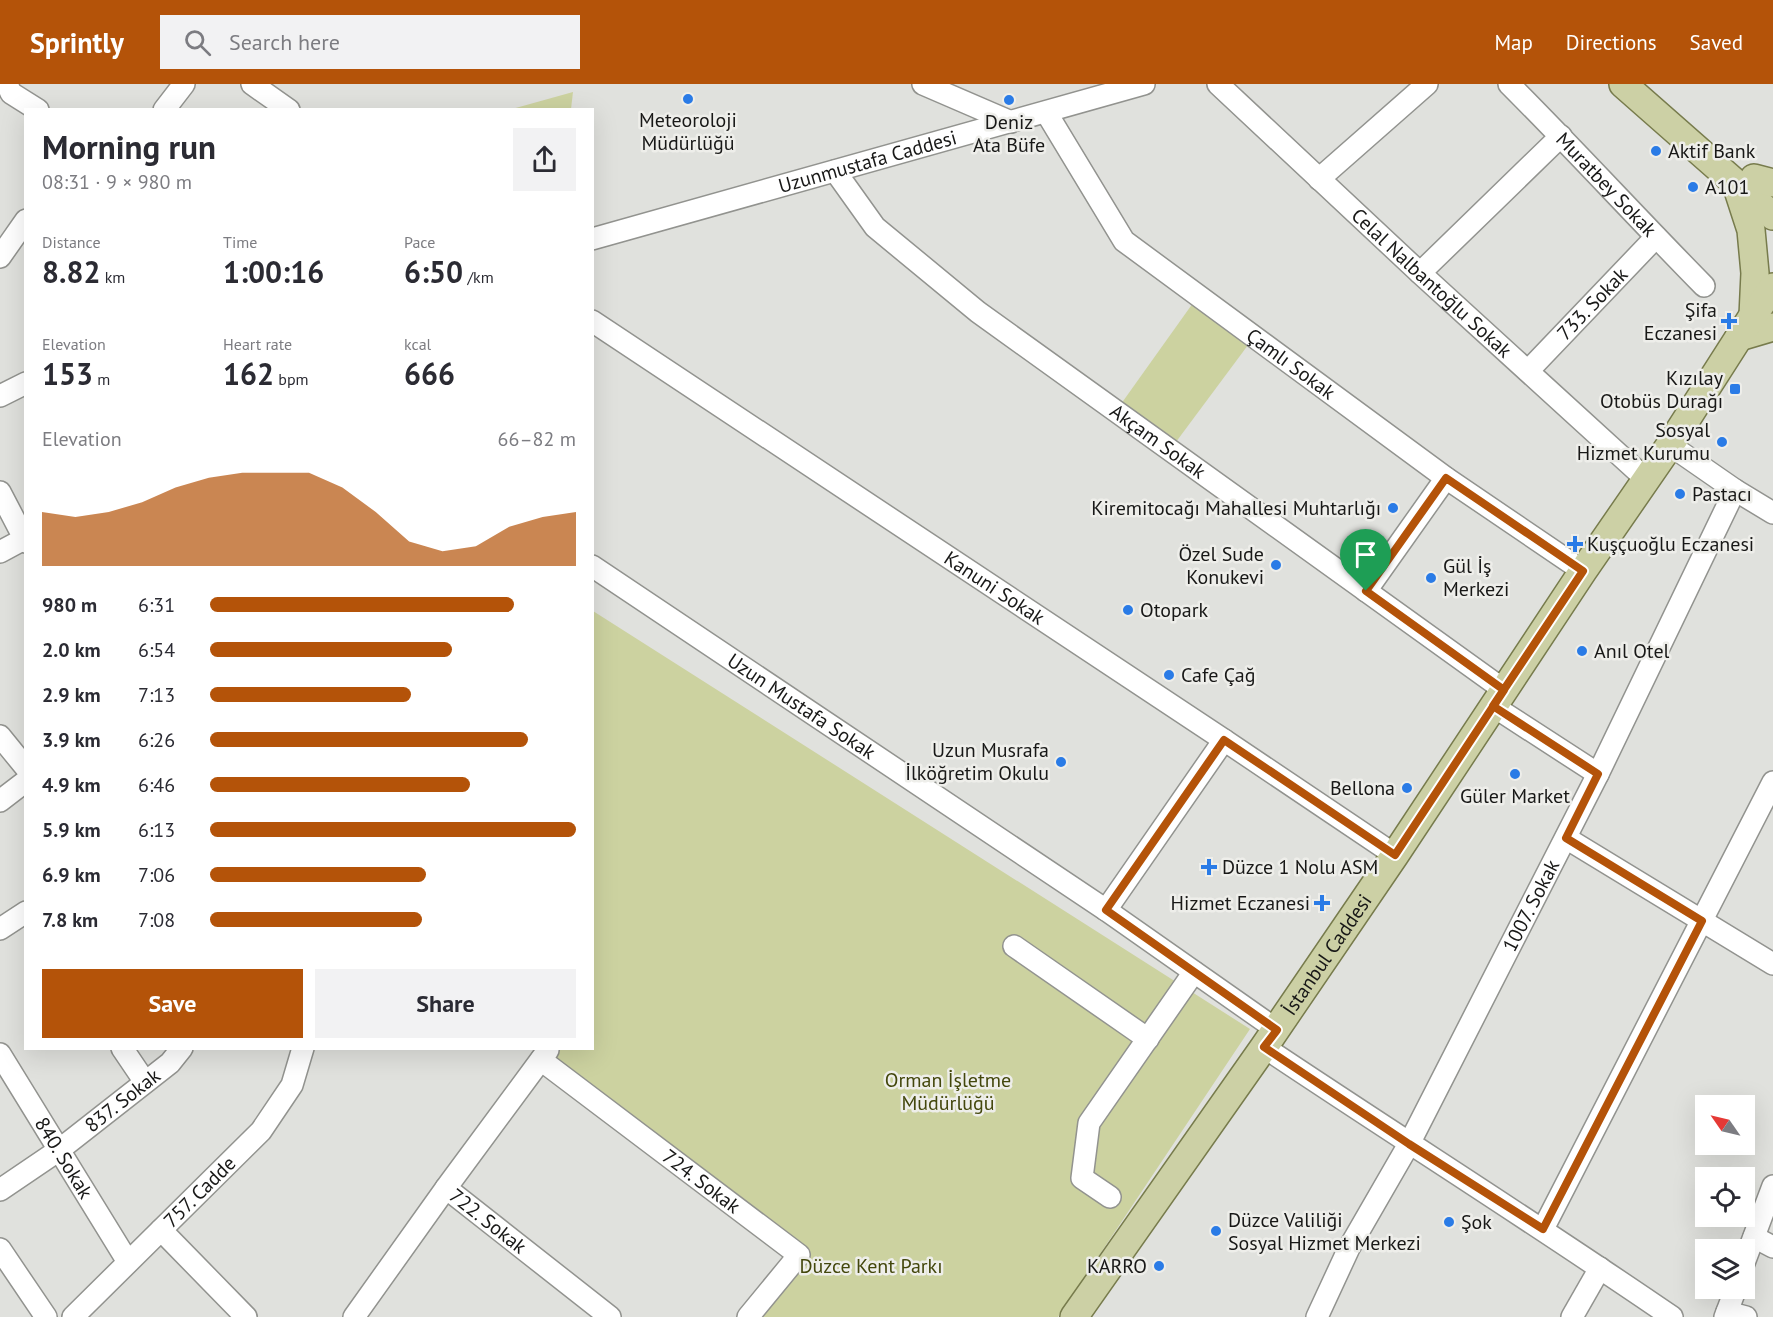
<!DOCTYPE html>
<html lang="en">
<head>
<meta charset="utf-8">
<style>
	body { margin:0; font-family:"PT Sans",sans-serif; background:#f2f2f3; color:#2b2b33; height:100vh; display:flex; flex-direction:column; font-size:22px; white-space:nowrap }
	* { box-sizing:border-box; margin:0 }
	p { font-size:20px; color:#7c7c81 }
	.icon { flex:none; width:33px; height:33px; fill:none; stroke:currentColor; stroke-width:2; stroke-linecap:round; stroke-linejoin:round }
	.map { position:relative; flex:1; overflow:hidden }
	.drawer { position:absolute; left:24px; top:24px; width:570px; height:942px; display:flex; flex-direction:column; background:#fff; border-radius:0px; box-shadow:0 6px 24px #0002 }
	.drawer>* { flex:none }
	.needle { width:39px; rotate:304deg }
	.tools { position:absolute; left:1695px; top:1011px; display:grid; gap:12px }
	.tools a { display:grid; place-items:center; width:60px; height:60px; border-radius:0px; background:#fff; box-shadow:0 6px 24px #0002; font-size:30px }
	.pin { position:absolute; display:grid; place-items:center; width:51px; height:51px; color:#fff; margin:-62px -26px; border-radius:50% 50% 50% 0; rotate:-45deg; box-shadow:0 0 6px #0007 }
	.pin .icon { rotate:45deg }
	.round { display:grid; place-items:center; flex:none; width:63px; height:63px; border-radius:0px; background:#f2f2f3 }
	.headline { display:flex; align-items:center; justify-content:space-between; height:102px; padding:0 18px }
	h1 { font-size:33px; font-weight:700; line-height:45px }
	.figures { display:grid; grid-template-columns:repeat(3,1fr); gap:9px; height:102px; padding:6px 18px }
	.figures div { display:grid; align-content:center }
	.figures b { font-size:30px; font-weight:700 }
	.figures small { font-size:16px; font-weight:400 }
	.figures p { font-size:16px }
	.chart { height:168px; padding:12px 18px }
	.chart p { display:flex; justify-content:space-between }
	.chart svg { width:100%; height:108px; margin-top:6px; fill:#b45309; opacity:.7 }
	.cta { display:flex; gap:12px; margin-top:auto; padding:12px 18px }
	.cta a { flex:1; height:69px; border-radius:0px; background:#b45309; color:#fff; font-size:24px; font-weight:700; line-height:69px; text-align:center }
	.cta a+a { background:#f2f2f3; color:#2b2b33 }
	ul { padding:0 18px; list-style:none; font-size:20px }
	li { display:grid; grid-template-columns:96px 72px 1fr; align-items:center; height:45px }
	li i { height:15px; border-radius:8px; background:#b45309 }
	header { display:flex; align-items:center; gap:36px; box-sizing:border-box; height:84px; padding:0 30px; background:#b45309; color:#fff }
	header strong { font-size:28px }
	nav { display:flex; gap:33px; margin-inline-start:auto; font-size:21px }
	.search { width:420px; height:54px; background:#f2f2f3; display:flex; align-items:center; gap:15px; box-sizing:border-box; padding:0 21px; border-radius:0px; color:#7c7c81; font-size:22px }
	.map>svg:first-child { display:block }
</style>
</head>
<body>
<header>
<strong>Sprintly</strong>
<div class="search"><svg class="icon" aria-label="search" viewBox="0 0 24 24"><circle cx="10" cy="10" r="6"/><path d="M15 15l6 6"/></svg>Search here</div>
<nav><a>Map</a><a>Directions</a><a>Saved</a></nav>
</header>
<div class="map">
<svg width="1773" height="1233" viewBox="0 0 1773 1233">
	<rect width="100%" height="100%" fill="#e0e1dd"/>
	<g fill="#ccd2a0">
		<polygon points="573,8 571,25 512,25"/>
		<polygon points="1198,212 1254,253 1170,366 1116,327"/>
		<polygon points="593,527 1250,945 1058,1233 757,1233 805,1169 553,976 554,965 592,964"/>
	</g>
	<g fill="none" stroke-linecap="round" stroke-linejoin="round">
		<g stroke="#92938f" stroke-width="24">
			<g id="minor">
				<polyline points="7,0 11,9 38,26"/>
				<polyline points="252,0 289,26"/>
				<polyline points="923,0 1011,38"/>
				<path id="s1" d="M1218,0L1420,189L1647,396"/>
				<path id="s2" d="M1509,0C1575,66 1638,135 1704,202"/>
				<polyline points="164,26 184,0"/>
				<path id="s3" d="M1046,28L1124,157L1446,394L1583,487"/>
				<path id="s4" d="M835,87L875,143L978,228L1504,606"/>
				<polyline points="1319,95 1427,0"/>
				<path id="s5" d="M592,155L1144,0"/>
				<polyline points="0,173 26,136"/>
				<polyline points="1420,189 1561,52"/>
				<path id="s6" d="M592,237L1224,656L1395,771"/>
				<path id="s7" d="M1528,287L1656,153"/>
				<polyline points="0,312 26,299"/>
				<polyline points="1670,361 1735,406 1773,429"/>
				<polyline points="0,408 26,458"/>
				<polyline points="0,468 26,454"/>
				<path id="s8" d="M592,482L1106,826L1277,946"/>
				<polyline points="1366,507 1446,394"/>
				<polyline points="1493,622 1598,690"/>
				<polyline points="0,652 26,684"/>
				<polyline points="0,717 26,697"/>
				<polyline points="1566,754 1773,880"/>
				<polyline points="1106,826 1224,656"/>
				<polyline points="0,845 26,828"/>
				<polyline points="1014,862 1148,955"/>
				<path d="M1264,963C1400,1054 1538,1141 1672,1233"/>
				<polyline points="122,964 145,998"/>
				<path id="s9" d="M548,966L446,1104L610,1233"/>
				<path id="s10" d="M0,970L128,1178"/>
				<path id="s11" d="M541,976L799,1171L748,1233"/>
				<path id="s12" d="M0,1106L59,1066L170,979L182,964"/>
				<polyline points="1110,1113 1082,1094 1089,1039 1194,888"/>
				<polyline points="1543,1145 1773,698"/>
				<polyline points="161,1146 246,1233"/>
				<polyline points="1754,1153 1773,1163"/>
				<polyline points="0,1165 46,1233"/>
				<polyline points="1744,1179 1773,1102"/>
				<polyline points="1727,1228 1746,1233"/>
				<path id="s13" d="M73,1233L261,1047L292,1001L303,964"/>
				<polyline points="354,1233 446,1104"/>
				<path id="s14" d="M1317,1233L1349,1164L1409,1060L1598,690L1735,406"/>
				<polyline points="1572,1233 1600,1184"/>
				<polyline points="1725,1233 1736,1204"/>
			</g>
		</g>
		<g stroke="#777b4c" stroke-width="30">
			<g id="major">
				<polyline points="1623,0 1773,132"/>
				<polyline points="1754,94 1773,99"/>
				<polyline points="1736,100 1751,146 1755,189 1753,232"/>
				<polyline points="1739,253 1773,243"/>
				<path id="s15" d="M1074,1233L1264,963L1395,771L1583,487L1670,361L1750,236L1773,203"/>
			</g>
		</g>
		<use href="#minor" stroke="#fff" stroke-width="21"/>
		<use href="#major" stroke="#ccd0a5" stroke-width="27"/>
	</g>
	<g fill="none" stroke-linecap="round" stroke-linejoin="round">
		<g stroke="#fff" stroke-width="12">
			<polyline id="route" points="1366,507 1504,606 1395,771 1224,656 1106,826 1277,946 1264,963 1409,1060 1543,1145 1702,837 1566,754 1598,690 1493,622 1583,487 1446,394 1366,507"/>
		</g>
		<use href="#route" stroke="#b45309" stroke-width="8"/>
	</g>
	<g fill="#2a7be6" stroke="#eeeeea" stroke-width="2">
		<circle cx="688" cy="15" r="6"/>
		<circle cx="1009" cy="16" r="6"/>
		<circle cx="1656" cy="67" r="6"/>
		<circle cx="1693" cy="103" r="6"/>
		<path d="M1726 228h6v6h6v6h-6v6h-6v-6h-6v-6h6z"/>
		<rect x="1729" y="299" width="12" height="12" rx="3"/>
		<circle cx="1722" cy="358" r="6"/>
		<circle cx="1680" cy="410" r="6"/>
		<circle cx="1393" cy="424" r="6"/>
		<path d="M1572 451h6v6h6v6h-6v6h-6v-6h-6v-6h6z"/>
		<circle cx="1276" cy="481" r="6"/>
		<circle cx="1431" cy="494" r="6"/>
		<circle cx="1128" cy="526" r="6"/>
		<circle cx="1582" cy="567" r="6"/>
		<circle cx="1169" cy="591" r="6"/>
		<circle cx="1061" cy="678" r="6"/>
		<circle cx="1515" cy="690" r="6"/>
		<circle cx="1407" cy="704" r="6"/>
		<path d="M1206 774h6v6h6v6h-6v6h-6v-6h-6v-6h6z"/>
		<path d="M1319 810h6v6h6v6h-6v6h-6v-6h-6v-6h6z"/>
		<circle cx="1449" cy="1138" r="6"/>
		<circle cx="1216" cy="1147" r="6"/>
		<circle cx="1159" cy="1182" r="6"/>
	</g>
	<g text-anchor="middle" stroke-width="5" stroke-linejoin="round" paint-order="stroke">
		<g font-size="20" fill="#181817" stroke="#eeeeea" text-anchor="start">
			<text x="688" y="43" text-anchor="middle">Meteoroloji<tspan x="688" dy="23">Müdürlüğü</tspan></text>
			<text x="1009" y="45" text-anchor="middle">Deniz<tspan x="1009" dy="23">Ata Büfe</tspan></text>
			<text x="1668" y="74">Aktif Bank</text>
			<text x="1705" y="110">A101</text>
			<text x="1717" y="233" text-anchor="end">Şifa<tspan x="1717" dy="23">Eczanesi</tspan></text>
			<text x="1723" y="301" text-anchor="end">Kızılay<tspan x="1723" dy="23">Otobüs Durağı</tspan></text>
			<text x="1710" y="353" text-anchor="end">Sosyal<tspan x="1710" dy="23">Hizmet Kurumu</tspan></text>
			<text x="1692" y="417">Pastacı</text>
			<text x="1381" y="431" text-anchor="end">Kiremitocağı Mahallesi Muhtarlığı</text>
			<text x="1587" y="467">Kuşçuoğlu Eczanesi</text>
			<text x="1264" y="477" text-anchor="end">Özel Sude<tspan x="1264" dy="23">Konukevi</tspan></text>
			<text x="1443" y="489">Gül İş<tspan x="1443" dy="23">Merkezi</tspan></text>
			<text x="1140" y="533">Otopark</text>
			<text x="1594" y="574">Anıl Otel</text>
			<text x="1181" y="598">Cafe Çağ</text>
			<text x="1049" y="673" text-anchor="end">Uzun Musrafa<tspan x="1049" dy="23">İlköğretim Okulu</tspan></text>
			<text x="1395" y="711" text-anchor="end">Bellona</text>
			<text x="1515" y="719" text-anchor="middle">Güler Market</text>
			<text x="1222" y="790">Düzce 1 Nolu ASM</text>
			<text x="1310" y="826" text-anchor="end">Hizmet Eczanesi</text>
			<text x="1228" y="1143">Düzce Valiliği<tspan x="1228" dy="23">Sosyal Hizmet Merkezi</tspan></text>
			<text x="1461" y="1145">Şok</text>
			<text x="1147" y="1189" text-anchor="end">KARRO</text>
		</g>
		<g font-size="20" fill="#181817" stroke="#eeeeea">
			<text dy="7" stroke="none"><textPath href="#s5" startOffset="286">Uzunmustafa Caddesi</textPath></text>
			<text dy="7" stroke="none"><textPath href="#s2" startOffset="140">Muratbey Sokak</textPath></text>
			<text dy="7" stroke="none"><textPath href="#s1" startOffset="292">Celal Nalbantoğlu Sokak</textPath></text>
			<text dy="7" stroke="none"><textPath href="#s7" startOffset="93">733. Sokak</textPath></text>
			<text dy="7" stroke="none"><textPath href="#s3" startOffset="358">Çamlı Sokak</textPath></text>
			<text dy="7" stroke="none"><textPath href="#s4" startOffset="424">Akçam Sokak</textPath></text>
			<text dy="7" stroke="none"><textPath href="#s6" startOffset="483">Kanuni Sokak</textPath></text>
			<text dy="7" stroke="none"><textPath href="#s8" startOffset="252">Uzun Mustafa Sokak</textPath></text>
			<text dy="7" stroke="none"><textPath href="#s14" startOffset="464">1007. Sokak</textPath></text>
			<text dy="7" stroke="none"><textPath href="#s15" startOffset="442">İstanbul Caddesi</textPath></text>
			<text dy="7" stroke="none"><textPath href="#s12" startOffset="152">837. Sokak</textPath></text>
			<text dy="7" stroke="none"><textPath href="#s10" startOffset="122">840. Sokak</textPath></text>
			<text dy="7" stroke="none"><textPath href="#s11" startOffset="201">724. Sokak</textPath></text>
			<text dy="7" stroke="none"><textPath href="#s13" startOffset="178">757. Cadde</textPath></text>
			<text dy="7" stroke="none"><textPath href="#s9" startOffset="225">722. Sokak</textPath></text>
		</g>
		<g font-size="20" fill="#43470c" stroke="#eeeeea">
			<text x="948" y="1003">Orman İşletme<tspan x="948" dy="23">Müdürlüğü</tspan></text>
			<text x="871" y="1189">Düzce Kent Parkı</text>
		</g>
	</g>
</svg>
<div class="tools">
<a><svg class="needle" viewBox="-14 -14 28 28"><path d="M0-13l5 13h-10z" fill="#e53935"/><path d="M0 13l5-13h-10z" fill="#7c7c81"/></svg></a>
<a><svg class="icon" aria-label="locate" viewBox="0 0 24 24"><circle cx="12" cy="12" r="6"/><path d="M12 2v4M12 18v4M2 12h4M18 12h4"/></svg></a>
<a><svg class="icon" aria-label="layers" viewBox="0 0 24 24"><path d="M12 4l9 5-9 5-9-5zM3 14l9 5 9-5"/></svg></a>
</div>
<div class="pin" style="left:1366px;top:507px;background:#1e9e55"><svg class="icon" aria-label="arrive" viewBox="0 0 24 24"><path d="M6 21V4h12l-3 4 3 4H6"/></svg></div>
<section class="drawer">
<div class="headline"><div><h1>Morning run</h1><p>08:31 · 9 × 980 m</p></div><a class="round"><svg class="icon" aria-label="share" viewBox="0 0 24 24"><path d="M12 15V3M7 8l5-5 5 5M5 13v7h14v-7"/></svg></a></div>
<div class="figures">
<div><p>Distance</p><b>8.82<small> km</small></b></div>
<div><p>Time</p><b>1:00:16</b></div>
<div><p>Pace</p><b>6:50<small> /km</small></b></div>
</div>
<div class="figures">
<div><p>Elevation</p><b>153<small> m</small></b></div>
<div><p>Heart rate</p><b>162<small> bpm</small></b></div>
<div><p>kcal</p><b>666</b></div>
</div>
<div class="chart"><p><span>Elevation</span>66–82 m</p>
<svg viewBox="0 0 160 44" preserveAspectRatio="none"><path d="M0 44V22L10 24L20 22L30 18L40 12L50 8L60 6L70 6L80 6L90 12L100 22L110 34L120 38L130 36L140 28L150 24L160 22V44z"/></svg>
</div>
<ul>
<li><b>980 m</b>6:31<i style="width:83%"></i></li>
<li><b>2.0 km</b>6:54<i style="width:66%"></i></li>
<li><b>2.9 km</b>7:13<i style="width:55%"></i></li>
<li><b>3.9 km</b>6:26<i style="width:87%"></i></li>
<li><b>4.9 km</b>6:46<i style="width:71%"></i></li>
<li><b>5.9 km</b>6:13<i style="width:100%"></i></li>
<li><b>6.9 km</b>7:06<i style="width:59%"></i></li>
<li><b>7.8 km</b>7:08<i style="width:58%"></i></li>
</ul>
<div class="cta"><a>Save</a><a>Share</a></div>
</section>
</div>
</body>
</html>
